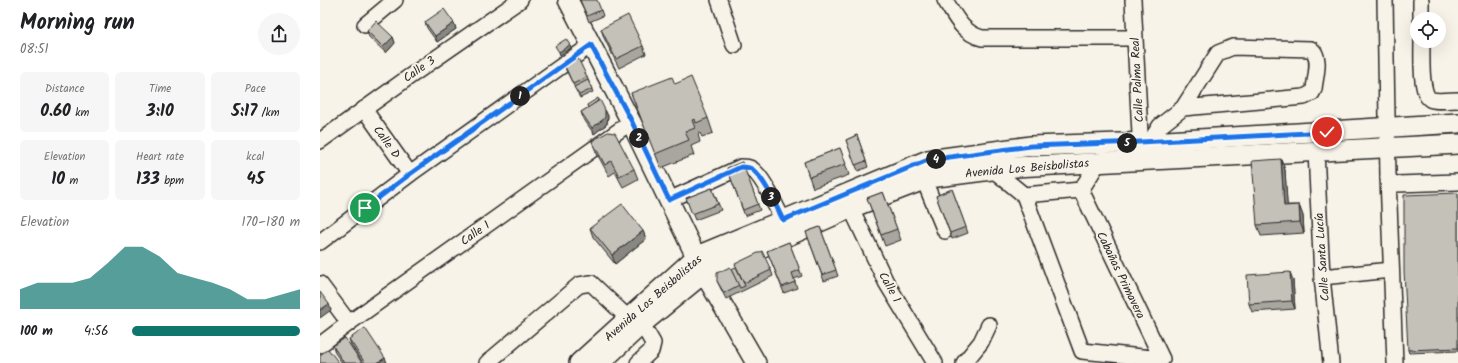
<!DOCTYPE html>
<html lang="en">
<head>
<meta charset="utf-8">
<style>
	body { margin:0; font-family:Kalam,sans-serif; background:#f6f6f6; color:#202124; height:100vh; display:flex; flex-direction:column; font-size:15px; white-space:nowrap }
	* { box-sizing:border-box; margin:0 }
	p { font-size:13px; color:#757577 }
	.icon { flex:none; width:22px; height:22px; fill:none; stroke:currentColor; stroke-width:2; stroke-linecap:round; stroke-linejoin:round }
	.map { position:relative; flex:1; overflow:hidden }
	.panel { display:flex; flex-direction:column; background:#fff; width:320px }
	.panel>* { flex:none }
	.buttons { position:absolute; left:1090px; top:12px; display:grid; gap:8px }
	.buttons a { display:grid; place-items:center; width:36px; height:36px; border-radius:50%; background:#fff; box-shadow:0 4px 16px #0002; font-size:20px }
	.pin { position:absolute; display:grid; place-items:center; width:34px; height:34px; color:#fff; margin:-17px; border:2px solid #fff; border-radius:50%; box-shadow:0 1px 4px #0007 }
	.km { position:absolute; width:20px; height:20px; margin:-10px; border-radius:50%; background:#222; color:#fff; font-size:11px; line-height:20px; text-align:center }
	.round { display:grid; place-items:center; flex:none; width:42px; height:42px; border-radius:21px; background:#f6f6f6 }
	.head { display:flex; align-items:center; justify-content:space-between; height:68px; padding:0 20px }
	h1 { font-size:22px; font-weight:700; line-height:30px }
	.metrics { display:grid; grid-template-columns:repeat(3,1fr); gap:6px; height:68px; padding:4px 20px }
	.metrics div { display:grid; align-content:center; border-radius:6px; background:#f6f6f6; text-align:center }
	.metrics b { font-size:17px; font-weight:700 }
	.metrics small { font-size:11px; font-weight:400 }
	.metrics p { font-size:11px }
	.chart { height:112px; padding:8px 20px }
	.chart p { display:flex; justify-content:space-between }
	.chart svg { width:100%; height:72px; margin-top:4px; fill:#0f766e; opacity:.7 }
	ul { padding:0 20px; list-style:none; font-size:13px }
	li { display:grid; grid-template-columns:64px 48px 1fr; align-items:center; height:30px }
	li i { height:10px; border-radius:5px; background:#0f766e }
	main { display:flex; flex:1; min-height:0 }
	.map>svg:first-child { display:block }
</style>
</head>
<body>
<main>
<section class="panel">
<div class="head"><div><h1>Morning run</h1><p>08:51</p></div><a class="round"><svg class="icon" aria-label="share" viewBox="0 0 24 24"><path d="M12 15V3M7 8l5-5 5 5M5 13v7h14v-7"/></svg></a></div>
<div class="metrics">
<div><p>Distance</p><b>0.60<small> km</small></b></div>
<div><p>Time</p><b>3:10</b></div>
<div><p>Pace</p><b>5:17<small> /km</small></b></div>
</div>
<div class="metrics">
<div><p>Elevation</p><b>10<small> m</small></b></div>
<div><p>Heart rate</p><b>133<small> bpm</small></b></div>
<div><p>kcal</p><b>45</b></div>
</div>
<div class="chart"><p><span>Elevation</span>170–180 m</p>
<svg viewBox="0 0 160 44" preserveAspectRatio="none"><path d="M0 44V32L10 28L20 28L30 28L40 25L50 16L60 6L70 6L80 12L90 22L100 25L110 28L120 32L130 38L140 38L150 35L160 32V44z"/></svg>
</div>
<ul>
<li><b>100 m</b>4:56<i style="width:100%"></i></li>
</ul>
</section>
<div class="map">
<svg width="1138" height="363" viewBox="0 0 1138 363">
	<rect width="100%" height="100%" fill="#f7f3e8"/>
	<filter id="ink" filterUnits="userSpaceOnUse"><feTurbulence type="fractalNoise" baseFrequency=".025" numOctaves="2"/><feDisplacementMap in="SourceGraphic" scale="8" xChannelSelector="R" yChannelSelector="G"/><feConvolveMatrix kernelMatrix="1 2 1 2 8 2 1 2 1" color-interpolation-filters="sRGB"/></filter>
	<g filter="url(#ink)">
		<g fill="none" stroke-linecap="round" stroke-linejoin="round">
			<g stroke="#2b2b2b" stroke-width="18">
				<g id="minor">
					<polyline points="399,0 414,45"/>
					<path d="M625,0C635,16 642,33 662,38H814"/>
					<polyline points="813,0 821,153"/>
					<polyline points="1065,0 1068,177 1071,182 1077,184 1138,182"/>
					<polyline points="1101,0 1101,19"/>
					<polyline points="45,25 75,0"/>
					<path d="M1102,41C1102,52 1100,94 1110,99C1115,102 1131,100 1138,100"/>
					<polyline points="44,109 90,174"/>
					<polyline points="0,141 89,77 200,0"/>
					<path d="M830,142L840,126L863,108L898,53L913,47L991,49C1002,57 995,77 994,89L992,93L984,97L863,108"/>
					<polyline points="996,151 1002,277 1011,363"/>
					<polyline points="672,169 704,195 762,351 842,359 761,190 778,163"/>
					<polyline points="1068,177 1075,363"/>
					<polyline points="604,180 625,231"/>
					<polyline points="704,195 761,190"/>
					<path d="M349,200L421,167C426,167 429,167 433,170C446,181 455,206 463,220"/>
					<polyline points="531,208 566,282 615,363"/>
					<polyline points="0,242 90,174 271,45"/>
					<polyline points="1002,277 1071,270"/>
					<polyline points="0,284 29,323"/>
					<polyline points="0,345 29,323 311,122"/>
					<polyline points="167,363 259,285 271,283 308,318"/>
					<polyline points="318,363 331,351 333,343 322,324"/>
					<polyline points="644,363 661,342 669,325"/>
				</g>
			</g>
			<g stroke="#2b2b2b" stroke-width="22">
				<g id="major">
					<polyline points="248,0 311,122 384,273 436,363"/>
					<polyline points="259,363 377,256 608,160 711,146 830,142 1138,123"/>
					<polyline points="280,363 322,324 384,273 531,208 609,178 695,167 1138,144"/>
				</g>
			</g>
			<use href="#minor" stroke="#f7f3e8" stroke-width="15"/>
			<use href="#major" stroke="#f7f3e8" stroke-width="19"/>
		</g>
		<g fill="#a9a69f" stroke="#2b2b2b">
			<polygon points="260,0 281,10 283,16 269,22"/>
			<polygon points="105,22 134,23 136,29 117,42 107,28"/>
			<polygon points="281,29 323,46 326,54 299,68 284,38"/>
			<polygon points="47,31 73,37 75,43 66,53 49,37"/>
			<polygon points="243,62 267,77 273,92 260,98 245,68"/>
			<polygon points="311,93 388,118 393,133 382,137 380,133 378,134 380,142 371,146 374,155 341,168"/>
			<polygon points="267,105 285,110 288,116 287,124 274,134 263,118 261,112 268,108"/>
			<polygon points="537,135 548,167 538,171 526,140"/>
			<polygon points="272,141 314,169 318,179 303,187 295,172 289,176 276,152"/>
			<polygon points="520,148 529,175 493,188 484,162"/>
			<polygon points="961,159 965,170 967,205 979,205 983,216 984,233 941,236 937,225"/>
			<polygon points="422,162 440,210 425,216 407,168"/>
			<polygon points="392,188 401,210 375,220 366,198"/>
			<polygon points="632,189 648,233 632,239 616,196"/>
			<polygon points="563,192 581,240 565,246 547,198"/>
			<polygon points="1138,193 1138,351 1089,353 1088,350"/>
			<polygon points="500,227 518,276 504,281 486,232"/>
			<polygon points="270,228 323,231 326,239 295,264 273,237"/>
			<polygon points="469,242 482,276 474,279 477,288 464,293 447,251"/>
			<polygon points="451,270 453,276 406,299 397,281"/>
			<polygon points="973,280 975,309 932,312 929,304"/>
			<polygon points="29,339 65,358 67,363 43,363 31,345"/>
			<polygon points="13,346 42,363 22,363 15,353"/>
		</g>
		<g fill="#898782" stroke="#2b2b2b">
			<polygon points="134,23 136,29 117,42 115,36"/>
			<polygon points="73,37 75,43 66,53 63,47"/>
			<polygon points="250,45 251,48 240,55 239,52"/>
			<polygon points="285,110 288,116 287,124 274,134 272,128"/>
			<polygon points="961,159 965,170 968,216 964,206"/>
			<polygon points="979,205 983,216 984,233 980,222"/>
			<polygon points="323,231 326,239 295,264 292,255"/>
			<polygon points="970,272 973,280 975,309 972,301"/>
			<polygon points="9,304 11,310 0,318 0,310"/>
			<polygon points="65,358 67,363 57,363"/>
		</g>
		<g fill="#c4c1b9" stroke="#2b2b2b">
			<polygon points="260,0 277,0 281,10 267,16"/>
			<polygon points="124,9 134,23 115,36 105,22"/>
			<polygon points="308,15 323,46 296,59 281,29"/>
			<polygon points="56,21 73,37 63,47 47,31"/>
			<polygon points="246,39 250,45 239,52 235,46"/>
			<polygon points="257,56 267,77 253,84 243,62"/>
			<polygon points="352,77 355,84 371,77 388,118 376,123 375,119 372,120 375,128 365,132 369,140 335,154 311,93"/>
			<polygon points="268,80 272,89 259,95 254,87"/>
			<polygon points="278,98 279,100 268,108 267,105"/>
			<polygon points="280,100 285,110 285,118 272,128 261,112"/>
			<polygon points="288,132 295,133 314,169 299,176 291,161 285,165 272,141"/>
			<polygon points="537,135 546,161 535,165 526,140"/>
			<polygon points="520,148 526,164 489,177 484,162"/>
			<polygon points="961,159 964,206 979,205 980,222 937,225 932,161"/>
			<polygon points="422,162 438,204 423,210 407,168"/>
			<polygon points="392,188 398,204 372,214 366,198"/>
			<polygon points="632,189 646,227 630,233 616,196"/>
			<polygon points="563,192 577,229 561,235 547,198"/>
			<polygon points="1138,193 1138,348 1088,350 1084,271 1084,195"/>
			<polygon points="302,204 323,231 292,255 270,228"/>
			<polygon points="500,227 516,270 502,275 486,232"/>
			<polygon points="469,242 480,270 472,273 475,282 462,287 447,251"/>
			<polygon points="442,251 451,270 424,283 415,264"/>
			<polygon points="410,267 419,285 404,293 397,281 397,273"/>
			<polygon points="416,267 425,286 420,288 411,269"/>
			<polygon points="970,272 972,301 929,304 927,275"/>
			<polygon points="0,292 9,304 0,310"/>
			<polygon points="45,328 65,358 57,363 45,363 29,339"/>
			<polygon points="25,338 42,363 24,363 13,346"/>
			<polygon points="8,349 19,363 0,363 0,355"/>
		</g>
	</g>
	<g fill="none" stroke-linecap="round" stroke-linejoin="round" filter="url(#ink)">
		<g stroke="#fff" stroke-width="8">
			<path id="route" d="M45,208L90,174L271,45L312,122L349,200L421,167C426,167 429,167 433,170C446,181 456,206 463,220L608,160L711,146L820,142L1007,132"/>
		</g>
		<use href="#route" stroke="#1a73e8" stroke-width="5"/>
	</g>
	<g text-anchor="middle" stroke-width="4" stroke-linejoin="round" paint-order="stroke">
		<g font-size="12" fill="#2b2b2b" stroke="#f7f3e8">
			<text transform="translate(99 69) rotate(-35)" y="4">Calle 3</text>
			<text transform="translate(817 80) rotate(-93)" y="4">Calle Palma Real</text>
			<text transform="translate(67 142) rotate(54)" y="4">Calle D</text>
			<text transform="translate(707 168) rotate(-5)" y="4">Avenida Los Beisbolistas</text>
			<text transform="translate(155 233) rotate(-35)" y="4">Calle 1</text>
			<text transform="translate(1002 257) rotate(-94)" y="4">Calle Santa Lucía</text>
			<text transform="translate(801 275) rotate(64)" y="4">Cabañas Primavera</text>
			<text transform="translate(570 287) rotate(61)" y="4">Calle 1</text>
			<text transform="translate(333 298) rotate(-41)" y="4">Avenida Los Beisbolistas</text>
		</g>
	</g>
</svg>
<div class="buttons">
<a><svg class="icon" aria-label="locate" viewBox="0 0 24 24"><circle cx="12" cy="12" r="6"/><path d="M12 2v4M12 18v4M2 12h4M18 12h4"/></svg></a>
</div>
<div class="pin" style="left:45px;top:208px;background:#1e9e55"><svg class="icon" aria-label="arrive" viewBox="0 0 24 24"><path d="M6 21V4h12l-3 4 3 4H6"/></svg></div>
<div class="pin" style="left:1007px;top:132px;background:#d93025"><svg class="icon" aria-label="check" viewBox="0 0 24 24"><path d="M5 12l5 5 9-10"/></svg></div>
<b class="km" style="left:200px;top:96px">1</b>
<b class="km" style="left:319px;top:138px">2</b>
<b class="km" style="left:451px;top:197px">3</b>
<b class="km" style="left:616px;top:159px">4</b>
<b class="km" style="left:807px;top:143px">5</b>
</div>
</main>
</body>
</html>
